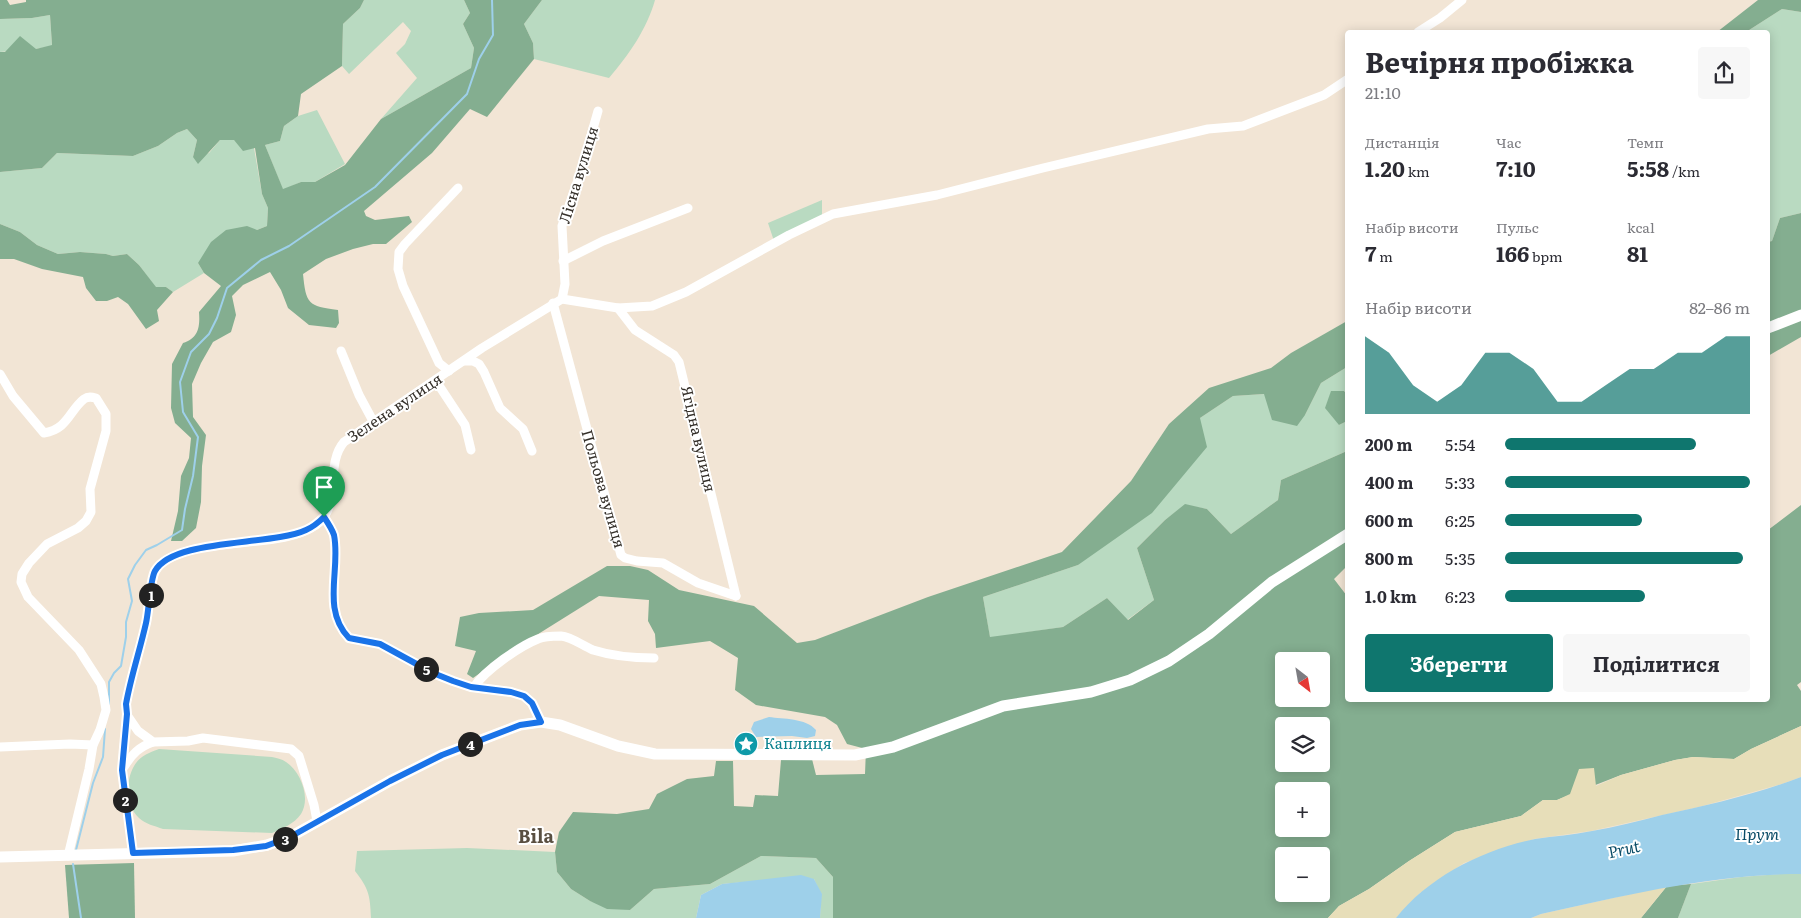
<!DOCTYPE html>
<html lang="uk">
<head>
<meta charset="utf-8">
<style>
	body { margin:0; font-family:Literata,serif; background:#f7f7f7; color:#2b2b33; height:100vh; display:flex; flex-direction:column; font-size:19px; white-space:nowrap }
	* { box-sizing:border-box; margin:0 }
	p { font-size:16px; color:#7c7c81 }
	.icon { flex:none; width:28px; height:28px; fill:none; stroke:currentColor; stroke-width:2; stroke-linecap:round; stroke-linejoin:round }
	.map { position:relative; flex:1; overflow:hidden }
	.details { position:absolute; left:1345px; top:30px; width:425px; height:672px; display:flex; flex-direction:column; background:#fff; border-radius:5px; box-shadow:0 2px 12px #0003 }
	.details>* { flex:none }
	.needle { width:32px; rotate:149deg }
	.controls { position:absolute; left:1275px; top:652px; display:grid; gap:10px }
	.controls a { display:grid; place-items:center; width:55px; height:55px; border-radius:5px; background:#fff; box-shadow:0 2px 12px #0003; font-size:25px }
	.pin { position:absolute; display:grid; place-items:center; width:42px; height:42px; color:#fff; margin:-51px -21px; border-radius:50% 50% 50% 0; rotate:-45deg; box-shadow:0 0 5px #0007 }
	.pin .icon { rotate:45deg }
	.km { position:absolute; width:25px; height:25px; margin:-12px; border-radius:50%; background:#222; color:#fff; font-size:14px; line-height:25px; text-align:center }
	.round { display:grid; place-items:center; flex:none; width:52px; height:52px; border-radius:5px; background:#f7f7f7 }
	.head { display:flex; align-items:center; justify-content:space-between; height:85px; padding:0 20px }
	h1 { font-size:28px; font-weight:700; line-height:38px }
	.stats { display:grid; grid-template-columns:repeat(3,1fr); gap:8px; height:85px; padding:5px 20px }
	.stats div { display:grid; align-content:center }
	.stats b { font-size:21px; font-weight:700 }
	.stats small { font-size:14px; font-weight:400 }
	.stats p { font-size:14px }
	.chart { height:140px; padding:10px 20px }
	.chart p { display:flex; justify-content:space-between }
	.chart svg { width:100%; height:90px; margin-top:5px; fill:#0f766e; opacity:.7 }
	.primary-button { display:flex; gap:10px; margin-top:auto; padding:10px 20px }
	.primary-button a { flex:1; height:58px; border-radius:5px; background:#0f766e; color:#fff; font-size:20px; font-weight:700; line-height:58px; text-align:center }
	.primary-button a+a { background:#f7f7f7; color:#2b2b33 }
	ul { padding:0 20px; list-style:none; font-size:16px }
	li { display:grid; grid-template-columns:80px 60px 1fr; align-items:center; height:38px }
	li i { height:12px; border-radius:6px; background:#0f766e }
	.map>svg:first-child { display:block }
</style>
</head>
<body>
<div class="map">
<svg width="1801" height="918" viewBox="0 0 1801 918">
	<rect width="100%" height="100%" fill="#f2e5d5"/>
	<g fill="#b9dac1">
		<polygon points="364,0 464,0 470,13 463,24 474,48 471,68 381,119 417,78 396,53 405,44 411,31 403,22 349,74 342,66 343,24 360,8"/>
		<path d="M542,0H655C647,29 628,56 609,78L534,59L533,43L524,24Z"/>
		<polygon points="1782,9 1801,12 1801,213 1780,218 1772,241 1768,242 1768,32 1746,32"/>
		<polygon points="50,15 52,46 36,49 0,52 0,19 32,18"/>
		<polygon points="317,110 345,164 315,182 301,182 283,190 265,145 280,141 284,126 298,116"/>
		<polygon points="187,129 197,140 193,157 209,153 220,140 234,140 254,148 262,194 268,208 267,226 257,230 198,263 204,273 173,292 166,287 156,288 139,265 127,254 113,256 106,254 80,252 58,254 37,245 20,232 0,224 0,172 42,168 57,153 133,156 158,146 177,133"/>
		<polygon points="822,200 822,218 774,241 768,223"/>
		<polygon points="1347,367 1347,394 1344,391 1339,425 1347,421 1347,451 1281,480 1278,500 1231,534 1207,509 1185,505 1165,520 1137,548 1154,600 1127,620 1107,598 1063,627 990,638 983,597 1078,565 1200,418 1233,396 1265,394 1305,415 1321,383"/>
		<path d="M159,749L272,757C276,758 282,759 286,762C301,772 311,798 301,814C294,824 282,829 272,833L163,829C155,826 145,824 139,818C125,805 125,778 136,763C141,756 150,752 159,749Z"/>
		<path d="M467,848L555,852L557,872L571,889L590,901L630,910L654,889L710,884L761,856L816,858L833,877V918H820L821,894L814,879L757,881L722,884L701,895L696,918H371C370,895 369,889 355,871L357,851Z"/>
		<polygon points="1780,874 1801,874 1801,918 1678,918 1691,884 1741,877"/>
	</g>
	<g fill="#84ae90" fill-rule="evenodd">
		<path d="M0,0H7L10,5L26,2V0H364L360,8L343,24L342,66L301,94L298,116L284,126L280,141L265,145L283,189L301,182H315L345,165L381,119L471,68L474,48L463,24L470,13L464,0H542L524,24L533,43L534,59L487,117L470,109L432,153L364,211L366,216L375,220L409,216L412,222L386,244H373L353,249L326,259L303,274C306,304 308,306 338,310L339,323L336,328L309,325L288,308L281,290L270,272L243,285L232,296L236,315L231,332L213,342L201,363L192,384L193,417L206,435L202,466L201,502L196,528L182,541H171L178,511L181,476L189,458L191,438L175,423L171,408L172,364L183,343C199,338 200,326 199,312L221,286L204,273L198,263L211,242L226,230L247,226L257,230L267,226L268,208L262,194L255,148L243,151L234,140H220L198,164L193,157L197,140L187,129L177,133L158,146L133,156L57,153L42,168L0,172V52H5L20,36L36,49L52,45L50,15L32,18L0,19Z"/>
		<polygon points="1758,0 1801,0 1801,12 1782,9 1746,32 1717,32"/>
		<polygon points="1801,213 1801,337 1768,356 1768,242 1772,241 1780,218"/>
		<polygon points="0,224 20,232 37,245 58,254 80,252 106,254 113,256 127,254 139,265 156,287 166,287 173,292 157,310 159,321 146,329 128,304 118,297 107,301 96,301 86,288 83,277 42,269 14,259 0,259"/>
		<path d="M1347,321V367L1321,383L1305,415L1297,426L1272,420L1264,394L1233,396L1200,418L1207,447L1152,513L1078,565L983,597L990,637L1063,627L1107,598L1128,620L1154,600L1137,548L1165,520L1185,504L1207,509L1231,534L1278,500L1281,480L1347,451V566L1334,579L1347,596L1348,700H1768V530L1801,505V682L1797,685L1801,691V726L1751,749L1734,759L1693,757L1675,760L1621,775L1557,800H1543L1521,816L1455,832L1409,861L1369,889L1339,906L1328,918H833V877L816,858L761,856L710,884L654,889L630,910L607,909L590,901L571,889L557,872L555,852L559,832L573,812L617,814L649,809L657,794L687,779L714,776L716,761H733L734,806L753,807L755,795L778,796L781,760L812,759L816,775L865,774L866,749L847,744L837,725L825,717L756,705L735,690L738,658L710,641L656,648L655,634L648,621L649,600L599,596L511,651L473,678L467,674L476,651L455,646L460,617L479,613L533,610L607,566H630L648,570L679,590L754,606L797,643L815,640L928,597L1062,552L1131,481L1169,424L1209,388L1271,368L1291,353ZM1284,661H1321V699H1284ZM1284,726H1321V764H1284ZM1284,791H1321V829H1284ZM1284,856H1321V894H1284Z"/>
		<polygon points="1331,391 1344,391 1347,394 1347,421 1339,425 1325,408"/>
		<polygon points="134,863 135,918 69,918 65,865"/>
		<polygon points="1691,884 1678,918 1641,918 1667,886"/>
	</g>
	<g fill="#e7deb9">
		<polygon points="1801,726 1801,777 1782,784 1699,807 1591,831 1534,839 1464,863 1420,893 1396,918 1328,918 1339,906 1369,889 1409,861 1455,832 1521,816 1543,800 1557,800 1570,794 1579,769 1594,768 1596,786 1621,775 1675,760 1693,757 1734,759 1751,749"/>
		<polygon points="1667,886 1641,918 1531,918 1541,914"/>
	</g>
	<g fill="#9ed0ea">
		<path d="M769,717C783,719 806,718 816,730L815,736L807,738L792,736L756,737L751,729L754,722Z"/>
		<path d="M1801,777V874C1713,874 1626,895 1541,914L1531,918H1396C1428,877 1484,849 1535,839C1554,836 1573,835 1592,831C1615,827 1639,821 1662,815C1709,805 1756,794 1801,777Z"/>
		<polygon points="801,875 814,879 822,894 820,918 696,918 701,895 722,884"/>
	</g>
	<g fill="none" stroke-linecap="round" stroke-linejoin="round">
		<g stroke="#9ed0ea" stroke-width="2">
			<polyline points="109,704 109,682 114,673 121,666 126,637 126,622 132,601 128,579 135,565 146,550 157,545 182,530 185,509 193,476 198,437 183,412 180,382 191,352 209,334 217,318 227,288 261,260 289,246 375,187 467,94 479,59 493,35 492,0"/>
			<polyline points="76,850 93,783 103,757 105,729"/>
			<polyline points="73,864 81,918"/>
		</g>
		<g stroke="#fff" stroke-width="9">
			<polyline points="1418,32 1440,18 1462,0"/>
			<polyline points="563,261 603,241 688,208"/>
			<polyline points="562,299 565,284 562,226 580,174 598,111"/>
			<polyline points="553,303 621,555 625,558 637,561 663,563 698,583 736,596"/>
			<polyline points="618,308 635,330 674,355 679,362 736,596"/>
			<polyline points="341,351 359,395 373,421"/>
			<polyline points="465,361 473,361 479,364 484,372 500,408 523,429 532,451"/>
			<polyline points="449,371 439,363 403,286 398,269 399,252 405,244 458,188"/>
			<path d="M0,374L13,396L44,433C68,429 69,411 84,399C88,396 92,397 96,398L106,414V431L90,489L91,512L86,521L78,528L47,544L29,563L22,574L21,582L28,597L79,650L101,684L104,697L106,710L100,730L93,745L89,769L68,856"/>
			<polyline points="436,381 465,425 471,450"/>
			<path d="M324,517C328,523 332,529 334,535C341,569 321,609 349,638L380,644L433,673L453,681L471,687L511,692L524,696L532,703L541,722"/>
			<path d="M474,687C485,670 520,646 538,639C544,636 555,636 561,636C572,637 583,646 593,650C612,656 634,658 654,658"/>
			<polyline points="127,715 138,731 153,742 188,741 203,738 291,749 299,756 314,805 317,821"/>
			<polyline points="0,747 70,744 93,745"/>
			<path d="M124,767C132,754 139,747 153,742"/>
			<path d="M133,853L122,770L127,714L126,704C131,676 140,650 146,623C149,607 150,590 154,574C155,570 159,565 163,562C188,546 218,546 247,542C269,540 297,538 316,525C343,506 324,465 344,442L482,348L562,299L618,308L652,306L686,292L789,235L833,214L937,195L1043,168L1208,129L1243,126L1324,95L1348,79"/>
		</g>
		<g stroke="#fff" stroke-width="11">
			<polyline points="1768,328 1801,315"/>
			<polyline points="0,857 233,851 267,845 290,837 390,781 442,755 520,725 541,722 560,725 618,746 655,754 855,755 893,747 1003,706 1091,692 1130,680 1169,661 1209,634 1272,582 1348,534"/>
		</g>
	</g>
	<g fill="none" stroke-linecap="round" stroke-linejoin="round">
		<g stroke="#fff" stroke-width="10">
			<path id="route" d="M324,517C328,523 332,529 334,535C341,569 321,609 349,638L380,644L433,673L453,681L471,687L511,692L524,696L532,703L541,722L520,725L442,755L390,781L290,837L266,846L233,850L133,853L122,770L127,714L126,704C131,676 140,650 146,623C149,610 150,580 155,571C174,538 271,546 306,530C313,527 319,522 324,517Z"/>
		</g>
		<use href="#route" stroke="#1a73e8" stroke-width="6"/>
	</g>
	<defs>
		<g id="sight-disc" transform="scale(1.25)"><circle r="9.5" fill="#0f9aa8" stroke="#fff"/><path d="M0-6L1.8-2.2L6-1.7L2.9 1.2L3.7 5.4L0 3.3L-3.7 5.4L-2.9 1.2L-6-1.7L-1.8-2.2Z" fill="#fff"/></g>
	</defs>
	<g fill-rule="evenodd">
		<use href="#sight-disc" x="746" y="744"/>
	</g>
	<g text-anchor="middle" stroke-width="4" stroke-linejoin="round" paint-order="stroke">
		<g font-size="15" fill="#342f29" stroke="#fff">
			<text transform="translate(579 175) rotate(-73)" y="5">Лісна вулиця</text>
			<text transform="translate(395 408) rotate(-34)" y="5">Зелена вулиця</text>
			<text transform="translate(698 439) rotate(77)" y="5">Ягідна вулиця</text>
			<text transform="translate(603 489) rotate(74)" y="5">Польова вулиця</text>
		</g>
		<g font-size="15" fill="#0d838f" stroke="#fff" text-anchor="start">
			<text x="764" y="749">Каплиця</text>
		</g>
		<g font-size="16" font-style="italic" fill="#0a4c67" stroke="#fff">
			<text x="1757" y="840">Прут</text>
			<text transform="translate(1624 849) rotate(-13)" y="6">Prut</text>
		</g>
		<g font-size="18" font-weight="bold" fill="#594f41" stroke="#fff">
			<text x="536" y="843">Bila</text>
		</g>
	</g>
</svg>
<div class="controls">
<a><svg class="needle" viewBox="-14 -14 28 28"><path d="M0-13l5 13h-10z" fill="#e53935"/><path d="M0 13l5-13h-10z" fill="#7c7c81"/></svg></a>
<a><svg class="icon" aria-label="layers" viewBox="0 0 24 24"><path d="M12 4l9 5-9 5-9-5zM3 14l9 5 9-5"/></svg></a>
<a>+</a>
<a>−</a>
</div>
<div class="pin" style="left:324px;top:517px;background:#1e9e55"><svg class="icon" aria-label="arrive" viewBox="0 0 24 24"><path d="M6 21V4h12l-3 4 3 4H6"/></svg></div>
<b class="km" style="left:151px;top:595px">1</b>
<b class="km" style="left:125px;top:800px">2</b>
<b class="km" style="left:285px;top:839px">3</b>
<b class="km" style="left:470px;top:744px">4</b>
<b class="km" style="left:426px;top:669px">5</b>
<section class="details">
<div class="head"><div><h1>Вечірня пробіжка</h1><p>21:10</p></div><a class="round"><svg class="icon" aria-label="share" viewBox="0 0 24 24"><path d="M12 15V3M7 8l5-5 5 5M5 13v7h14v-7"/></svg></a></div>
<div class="stats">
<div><p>Дистанція</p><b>1.20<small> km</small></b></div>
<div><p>Час</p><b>7:10</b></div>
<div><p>Темп</p><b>5:58<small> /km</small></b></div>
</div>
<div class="stats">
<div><p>Набір висоти</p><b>7<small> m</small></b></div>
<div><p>Пульс</p><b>166<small> bpm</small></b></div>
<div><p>kcal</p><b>81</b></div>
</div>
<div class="chart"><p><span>Набір висоти</span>82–86 m</p>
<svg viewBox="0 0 160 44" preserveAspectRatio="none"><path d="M0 44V6L10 14L20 30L30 38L40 30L50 14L60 14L70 22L80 38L90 38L100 30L110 22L120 22L130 14L140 14L150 6L160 6V44z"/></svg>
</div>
<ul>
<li><b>200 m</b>5:54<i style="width:78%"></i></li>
<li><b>400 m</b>5:33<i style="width:100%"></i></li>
<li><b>600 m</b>6:25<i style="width:56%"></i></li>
<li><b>800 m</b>5:35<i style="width:97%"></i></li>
<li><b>1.0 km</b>6:23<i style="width:57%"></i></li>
</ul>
<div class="primary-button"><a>Зберегти</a><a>Поділитися</a></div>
</section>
</div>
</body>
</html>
